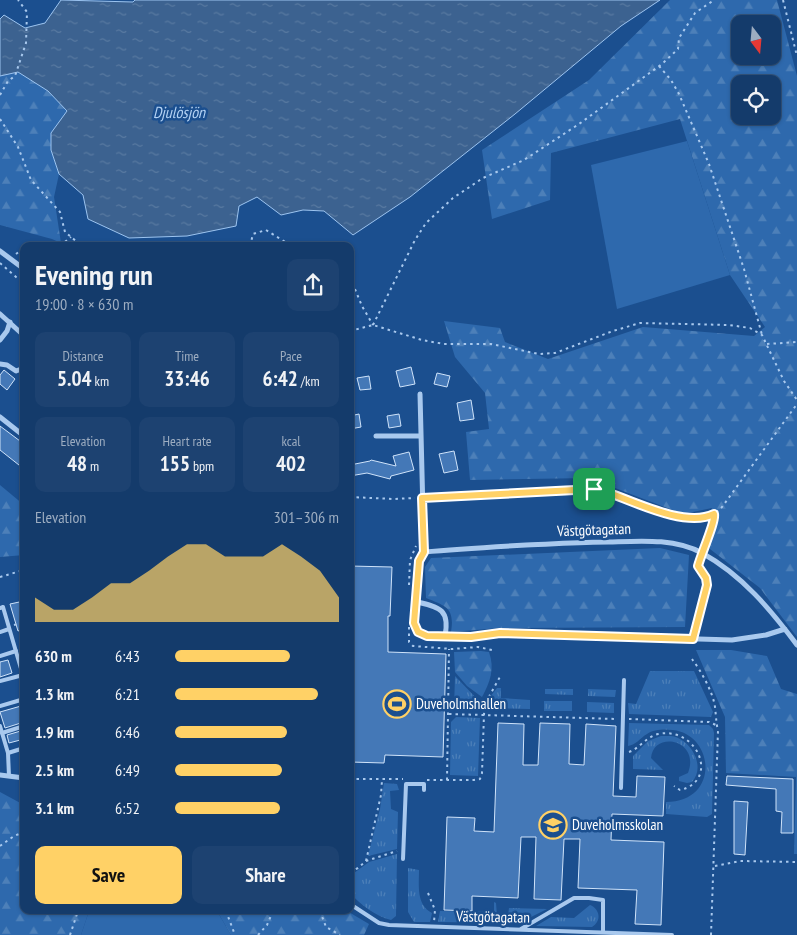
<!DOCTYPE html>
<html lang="en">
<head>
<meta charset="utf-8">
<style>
	body { margin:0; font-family:"PT Sans Narrow",sans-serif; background:#1d4271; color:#f1f3f6; height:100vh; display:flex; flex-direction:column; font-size:19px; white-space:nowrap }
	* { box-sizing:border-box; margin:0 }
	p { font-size:16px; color:#9dadc1 }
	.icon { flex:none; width:28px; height:28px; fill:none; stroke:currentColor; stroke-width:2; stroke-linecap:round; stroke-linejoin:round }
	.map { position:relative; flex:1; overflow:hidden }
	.side { position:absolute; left:20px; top:242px; width:334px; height:672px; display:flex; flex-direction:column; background:#143b6b; border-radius:10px; box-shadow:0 1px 4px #0004,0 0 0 1px #33557e }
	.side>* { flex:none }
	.needle { width:32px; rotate:164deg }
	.tools { position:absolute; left:731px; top:15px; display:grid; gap:10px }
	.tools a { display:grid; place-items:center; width:50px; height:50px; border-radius:10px; background:#143b6b; box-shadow:0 1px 4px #0004,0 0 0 1px #33557e; font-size:25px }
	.pin { position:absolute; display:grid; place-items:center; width:42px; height:42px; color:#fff; margin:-21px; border-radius:10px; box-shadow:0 2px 8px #0006 }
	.round { display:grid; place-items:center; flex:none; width:52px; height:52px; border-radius:10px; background:#1d4271 }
	.headline { display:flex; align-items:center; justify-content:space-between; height:85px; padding:0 15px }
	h1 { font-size:28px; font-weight:700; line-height:38px }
	.figures { display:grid; grid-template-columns:repeat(3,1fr); gap:8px; height:85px; padding:5px 15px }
	.figures div { display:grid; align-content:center; border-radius:10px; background:#1d4271; text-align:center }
	.figures b { font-size:21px; font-weight:700 }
	.figures small { font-size:14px; font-weight:400 }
	.figures p { font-size:14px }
	.chart { height:140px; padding:10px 15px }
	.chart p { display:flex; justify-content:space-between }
	.chart svg { width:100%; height:90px; margin-top:5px; fill:#ffd166; opacity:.7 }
	.primary-button { display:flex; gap:10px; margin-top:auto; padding:10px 15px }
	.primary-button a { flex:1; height:58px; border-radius:10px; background:#ffd166; color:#111; font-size:20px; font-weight:700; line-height:58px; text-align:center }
	.primary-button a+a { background:#1d4271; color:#f1f3f6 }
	ul { padding:0 15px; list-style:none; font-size:16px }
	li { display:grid; grid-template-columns:80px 60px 1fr; align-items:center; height:38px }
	li i { height:12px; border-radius:6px; background:#ffd166 }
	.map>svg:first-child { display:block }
</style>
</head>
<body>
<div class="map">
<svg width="797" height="935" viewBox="0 0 797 935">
	<defs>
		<pattern id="grass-tufts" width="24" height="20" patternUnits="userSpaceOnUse" patternTransform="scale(1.25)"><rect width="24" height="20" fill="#2e69ad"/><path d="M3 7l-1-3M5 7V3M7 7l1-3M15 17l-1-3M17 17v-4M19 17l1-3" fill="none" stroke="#4d80b9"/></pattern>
		<pattern id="forest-firs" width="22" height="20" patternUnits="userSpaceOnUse" patternTransform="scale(1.25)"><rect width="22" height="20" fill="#2e69ad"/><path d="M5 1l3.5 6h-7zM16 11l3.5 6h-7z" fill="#4d80b9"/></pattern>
		<pattern id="water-ripples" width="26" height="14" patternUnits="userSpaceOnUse" patternTransform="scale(1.25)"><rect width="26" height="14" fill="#3c6290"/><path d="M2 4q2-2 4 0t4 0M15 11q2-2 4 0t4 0" fill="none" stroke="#597aa1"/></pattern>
	</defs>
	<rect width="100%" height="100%" fill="#1b4f8f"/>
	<g fill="url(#grass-tufts)">
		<polygon points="650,671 694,671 713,712 711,717 629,714 628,703 636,704"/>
		<polygon points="455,676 479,701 479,710 454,708"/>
		<polygon points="497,688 501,688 501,698 530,700 530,709 490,708 490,697"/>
		<polygon points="545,689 573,689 573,695 545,694"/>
		<polygon points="588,689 616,690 615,697 588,696"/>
		<rect x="544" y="701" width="28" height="10"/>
		<polygon points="587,702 614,703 614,713 587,712"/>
		<polygon points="456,717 480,718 478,776 450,775 451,722"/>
		<path d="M629,723L709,725L713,729L714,733L712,814L707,817L666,814V802C720,802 715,735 673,730C665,729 654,729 647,734C640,738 636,745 628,746Z"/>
		<path d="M661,736C668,736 674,735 680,739C695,747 704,769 692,782L687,783L679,781V777L688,773C701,739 653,730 651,758L663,770L633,769V756L648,741Z"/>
		<polygon points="384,783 397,784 399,790 390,791 391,809 398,812 397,849 368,856 380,809"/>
		<path d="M397,854L396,916L391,920C375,916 361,905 350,893V874L354,873L369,862Z"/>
		<path d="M408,868L419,870C419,885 416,905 432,913L430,922H414L408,912Z"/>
		<polygon points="494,902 496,903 497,916 508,916 509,908 547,909 519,923 438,922 440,911 494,912"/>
		<path d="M590,905C600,909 602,921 592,927L536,926L551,917L574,918Z"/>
	</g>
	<g fill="url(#forest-firs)" fill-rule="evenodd">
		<path d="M670,0H777L797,76V637L760,588L710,549L712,508L683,514L589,478L470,480L466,432L489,429L485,393L455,357L444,321L500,328L505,342L548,359L643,327L754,336L765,327L730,275L680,119L551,153L550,200L492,219L482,150L589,80ZM740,24H772V56H740ZM740,84H772V116H740Z"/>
		<polygon points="18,71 48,91 67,111 51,150 59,174 54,197 61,243 52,239 0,225 0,76"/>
		<polygon points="0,485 24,505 24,555 0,557"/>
		<path d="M660,548L689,555L685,627L499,628L451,632C455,608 446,606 426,598L425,567L431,558Z"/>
		<polygon points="696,650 731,650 767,656 781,689 797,694 797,854 794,854 796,777 726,773 725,717"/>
		<path d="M481,651L489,652C495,669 490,682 482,697L467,686L455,672L454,652Z"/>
		<polygon points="0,792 24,805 24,911 89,911 81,935 0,935"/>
		<polygon points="217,911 347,911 369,924 364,935 231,935"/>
	</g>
	<g fill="#2e69ad">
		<polygon points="687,141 730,275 617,309 591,165"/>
		<polygon points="89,911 217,911 231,935 81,935"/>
	</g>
	<polygon fill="url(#water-ripples)" stroke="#9cc4f0" points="61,0 133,2 135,0 660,0 621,26 515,114 410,197 353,235 324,211 303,210 281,215 257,197 239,206 236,226 187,236 129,238 88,219 83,195 59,174 51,150 51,133 67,111 48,91 18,72 0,76 0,19 4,15 25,28 45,23"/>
	<g fill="#4478b7" stroke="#cfe3fa">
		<polygon points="411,367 415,384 400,387 396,371"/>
		<polygon points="4,370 15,379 7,390 0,384 0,375"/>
		<polygon points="437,373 450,376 447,387 434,384"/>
		<polygon points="369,376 371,389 360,390 357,378"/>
		<polygon points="471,400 474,419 460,421 457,403"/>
		<polygon points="359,414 361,427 350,429 350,416"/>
		<polygon points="399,414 401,426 389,428 387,416"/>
		<polygon points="0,426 20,441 21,439 24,440 24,469 0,450"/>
		<polygon points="454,451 458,470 444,473 439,454"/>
		<polygon points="409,452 414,470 391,476 390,479 367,473 350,476 350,465 370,461 371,460 396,466 393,456"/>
		<polygon points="350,566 392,567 390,616 388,616 388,652 446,654 443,757 385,755 384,763 350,762"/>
		<polygon points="24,601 24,629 18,631 10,604"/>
		<polygon points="8,660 12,673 0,677 0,662"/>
		<polygon points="21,706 24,722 5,728 0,712"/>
		<polygon points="498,723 524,724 523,765 538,765 540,723 570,724 569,764 584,765 586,724 616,726 613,796 636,797 637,776 665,777 663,816 612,814 611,840 664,842 661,925 635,924 637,890 578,888 580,839 564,839 561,900 534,899 536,837 521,837 518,898 472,896 472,911 444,910 447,817 475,818 474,831 494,832"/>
		<polygon points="24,730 24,739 9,743 7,735"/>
		<polygon points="727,776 793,779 793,833 781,833 782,812 776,811 776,789 726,785"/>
		<polygon points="734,801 748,802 745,855 734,854"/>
	</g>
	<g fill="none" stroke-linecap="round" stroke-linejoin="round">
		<g stroke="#a9c9ee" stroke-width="2" stroke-dasharray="2.5 4" stroke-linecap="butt">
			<polyline points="783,0 797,56"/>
			<polyline points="659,66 671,80 679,94 709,164 744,269 762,335"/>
			<polyline points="0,95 8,81 15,76 26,43 27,12 18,0"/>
			<polyline points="0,119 18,147 31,180 60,212 65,232 82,246"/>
			<polyline points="60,246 71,237"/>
			<polyline points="84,246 88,243 103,244 109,246"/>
			<polyline points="250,246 253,234 266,230 290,245 307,246"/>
			<polyline points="16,254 24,248"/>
			<polyline points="0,263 24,284"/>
			<polyline points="350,277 362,306 373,325"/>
			<polyline points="373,325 415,240 426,223 453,198 483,178 524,160 579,124 662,64 678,49 679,38 695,13 714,0"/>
			<polyline points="350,331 373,325 422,340 444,344 491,344 539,354 555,353 613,331 640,323 729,325 750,328 762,335 784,381 797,400"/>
			<polyline points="767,344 797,342"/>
			<polyline points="350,497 394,499 415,498"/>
			<polyline points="430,497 594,489 683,518 704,518 713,515 722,507 797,404"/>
			<polyline points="704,547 715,519 715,514"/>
			<polyline points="0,577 24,570"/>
			<polyline points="409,585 410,560 416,546"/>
			<polyline points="14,625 24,622"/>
			<polyline points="409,627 409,642 413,646 452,649 478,647 492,650"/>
			<polyline points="695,632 707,585 706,578 698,567 700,559"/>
			<path d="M692,659C701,671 713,692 715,707C716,715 716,722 718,731L711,935"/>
			<polyline points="449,714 617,719"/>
			<polyline points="629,719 709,722 716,725"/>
			<path d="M629,752C640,748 646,737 658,734C698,726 720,781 680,790L674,786"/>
			<polyline points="350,779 403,779"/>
			<polyline points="427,780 474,780 480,779 482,773 484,714 486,702 501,675"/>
			<polyline points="447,780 449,649"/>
			<polyline points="0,846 14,836 24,832"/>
			<polyline points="366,861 381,795 382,780"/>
			<polyline points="715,866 740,861 797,862"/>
			<polyline points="350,872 358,868 366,861 397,851"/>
			<polyline points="428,893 435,910 434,922"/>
			<polyline points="226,911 235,935"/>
			<polyline points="320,911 326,927 340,935"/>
			<polyline points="70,935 78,911"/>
			<polyline points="258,935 267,925 273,911"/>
		</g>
		<g stroke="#a9c9ee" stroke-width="4">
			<polyline points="0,608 3,607 24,679"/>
			<polyline points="0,632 9,629"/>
			<polyline points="0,656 16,651"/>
			<polyline points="0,681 23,675"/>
			<polyline points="0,706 24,699"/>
			<polyline points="0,726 8,753 9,776"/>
			<polyline points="2,733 24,726"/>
			<polyline points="8,753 24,748"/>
			<polyline points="621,788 624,680"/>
			<polyline points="403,859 406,784 424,784 424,790"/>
			<polyline points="350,904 379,923 389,925 672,935"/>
			<polyline points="521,929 574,898 589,898 603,900 603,932"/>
		</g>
		<g stroke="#a9c9ee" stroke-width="5">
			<polyline points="0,251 24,269"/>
			<polyline points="0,314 21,333 24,338"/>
			<polyline points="0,340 7,331 10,322"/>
			<polyline points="0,364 7,365 16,371 24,368"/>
			<polyline points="420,394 424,552"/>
			<polyline points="0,417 24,436"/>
			<polyline points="376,436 420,436"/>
			<path d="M417,602C440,607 450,610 445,636"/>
			<path d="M785,629L766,635L732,640L500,633L471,637L427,636L418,632L414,623L419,561L424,552C458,549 492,547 526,545C554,544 582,542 609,542C640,541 674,538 702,553C742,575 771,610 797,645"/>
			<polyline points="0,775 24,778"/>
		</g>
	</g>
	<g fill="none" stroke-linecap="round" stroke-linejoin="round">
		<g stroke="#fff" stroke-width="10">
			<path id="route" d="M594,489L604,491C633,501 685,528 714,514C716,521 701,554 698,566L706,578L707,585L693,639L500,633L471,637L427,636L418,632L414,623L419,561L424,552L422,498Z"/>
		</g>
		<use href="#route" stroke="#ffd166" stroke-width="6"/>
	</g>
	<defs>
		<g id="stadium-ring" transform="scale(1.4375)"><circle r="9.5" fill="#1b4f8f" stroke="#ffd166" stroke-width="1.5"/><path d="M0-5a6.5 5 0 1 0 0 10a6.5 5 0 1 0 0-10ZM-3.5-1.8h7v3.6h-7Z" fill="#ffd166"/></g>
		<g id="school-ring" transform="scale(1.4375)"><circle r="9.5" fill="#1b4f8f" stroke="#ffd166" stroke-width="1.5"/><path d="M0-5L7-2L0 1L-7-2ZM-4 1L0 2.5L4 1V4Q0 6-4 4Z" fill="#ffd166"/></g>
	</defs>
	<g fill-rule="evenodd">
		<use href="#stadium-ring" x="397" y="704"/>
		<use href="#school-ring" x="553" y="825"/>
	</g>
	<g text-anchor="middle" stroke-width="5" stroke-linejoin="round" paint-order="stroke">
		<g font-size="15" fill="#fff" stroke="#1b4f8f">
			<text transform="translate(594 530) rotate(-2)" y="5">Västgötagatan</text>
			<text transform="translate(493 917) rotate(1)" y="5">Västgötagatan</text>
		</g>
		<g font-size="15" fill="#fff" stroke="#1b4f8f" text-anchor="start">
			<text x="416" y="709">Duveholmshallen</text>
			<text x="572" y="830">Duveholmsskolan</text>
		</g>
		<g font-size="16" font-style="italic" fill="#b5d3f5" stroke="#1b4f8f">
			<text x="179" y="118">Djulösjön</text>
		</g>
	</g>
</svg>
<div class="tools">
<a><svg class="needle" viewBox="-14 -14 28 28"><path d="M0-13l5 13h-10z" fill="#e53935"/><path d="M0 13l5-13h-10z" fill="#9dadc1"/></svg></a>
<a><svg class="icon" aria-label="locate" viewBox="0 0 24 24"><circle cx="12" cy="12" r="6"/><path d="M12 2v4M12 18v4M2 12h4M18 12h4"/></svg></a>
</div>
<div class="pin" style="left:594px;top:489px;background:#1e9e55"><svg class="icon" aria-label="arrive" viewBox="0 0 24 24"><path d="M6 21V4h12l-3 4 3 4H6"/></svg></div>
<section class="side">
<div class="headline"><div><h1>Evening run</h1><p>19:00 · 8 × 630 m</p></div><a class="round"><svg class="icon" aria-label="share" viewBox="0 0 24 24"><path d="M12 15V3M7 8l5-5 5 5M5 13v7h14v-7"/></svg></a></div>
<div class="figures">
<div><p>Distance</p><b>5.04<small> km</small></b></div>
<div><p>Time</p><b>33:46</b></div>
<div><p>Pace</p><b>6:42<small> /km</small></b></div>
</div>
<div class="figures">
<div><p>Elevation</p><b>48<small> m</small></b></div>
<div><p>Heart rate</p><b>155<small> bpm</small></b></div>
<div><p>kcal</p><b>402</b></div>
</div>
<div class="chart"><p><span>Elevation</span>301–306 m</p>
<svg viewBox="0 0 160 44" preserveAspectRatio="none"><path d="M0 44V32L10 38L20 38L30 32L40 25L50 25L60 19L70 12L80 6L90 6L100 12L110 12L120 12L130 6L140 12L150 19L160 32V44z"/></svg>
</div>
<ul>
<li><b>630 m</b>6:43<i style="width:70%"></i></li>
<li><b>1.3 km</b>6:21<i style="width:87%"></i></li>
<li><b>1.9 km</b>6:46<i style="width:68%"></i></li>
<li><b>2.5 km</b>6:49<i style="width:65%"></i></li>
<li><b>3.1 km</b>6:52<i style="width:64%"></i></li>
</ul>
<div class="primary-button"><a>Save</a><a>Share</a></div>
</section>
</div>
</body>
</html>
